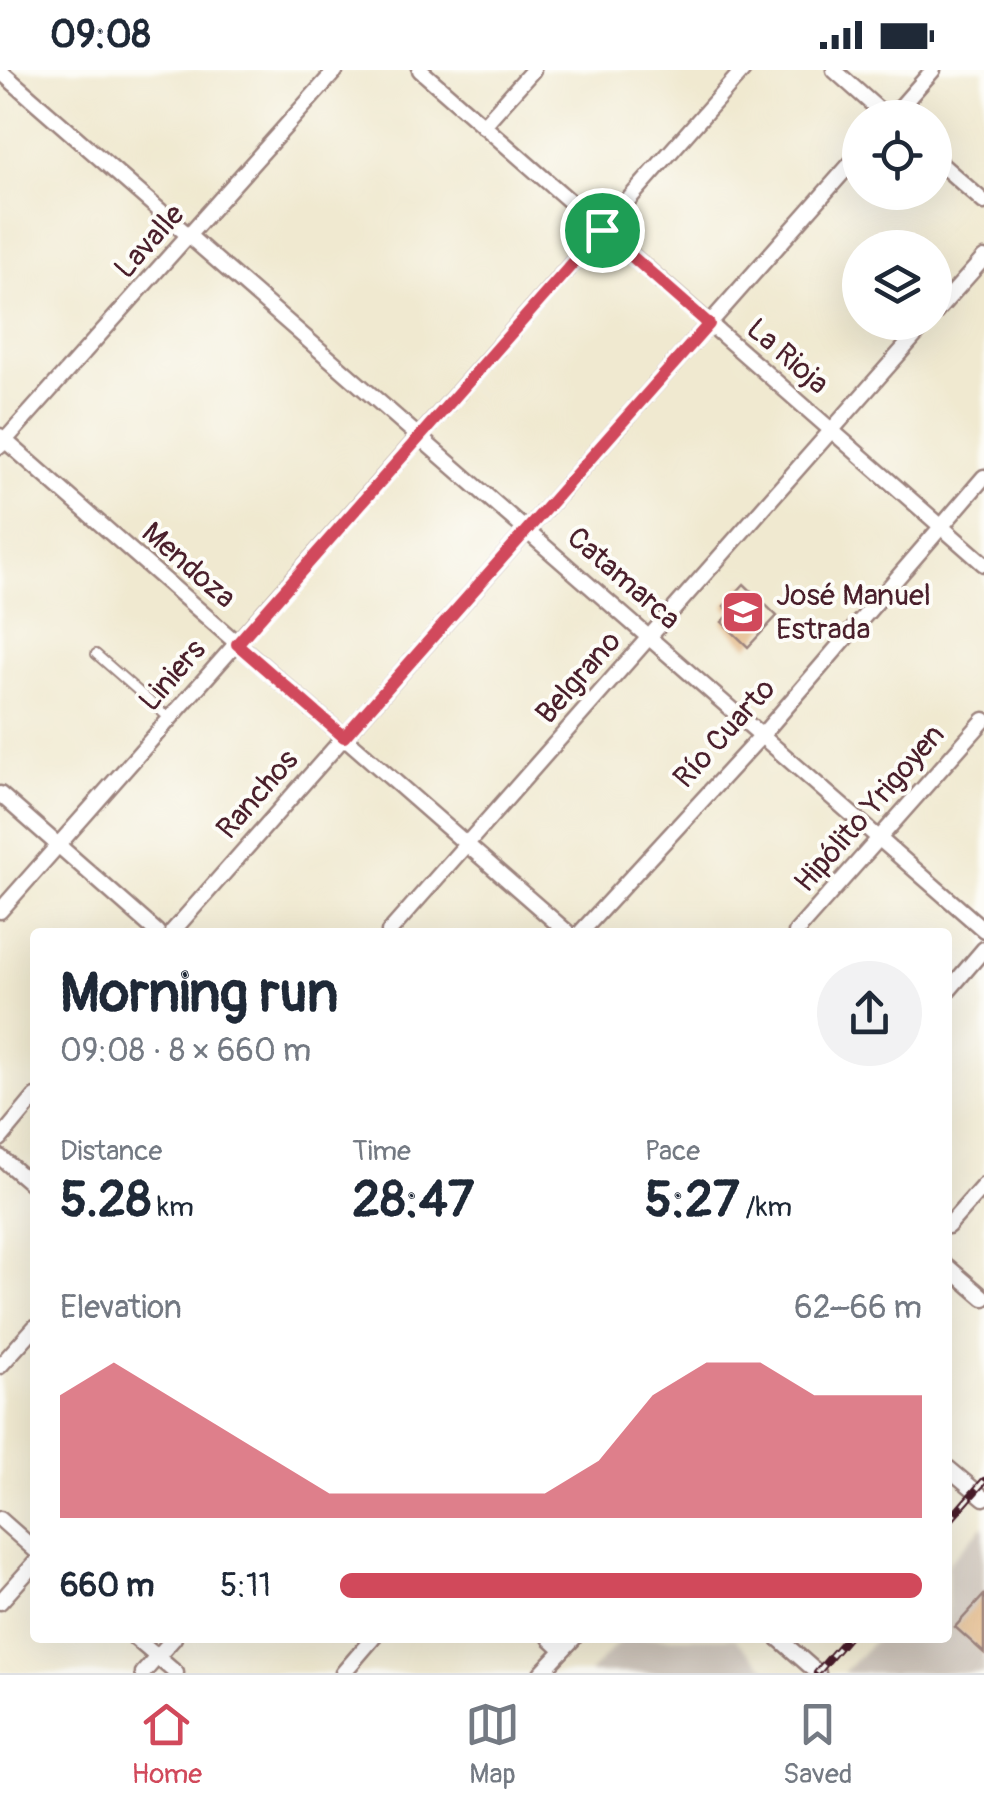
<!DOCTYPE html>
<html lang="en">
<head>
<meta charset="utf-8">
<style>
	body { margin:0; font-family:Pangolin,sans-serif; background:#f2f2f3; color:#1f2937; height:100vh; display:flex; flex-direction:column; font-size:38px; white-space:nowrap }
	* { box-sizing:border-box; margin:0 }
	p { font-size:32px; color:#747a83 }
	.icon { flex:none; width:55px; height:55px; fill:none; stroke:currentColor; stroke-width:2; stroke-linecap:round; stroke-linejoin:round }
	.map { position:relative; flex:1; overflow:hidden }
	.drawer { position:absolute; left:30px; top:858px; width:922px; height:715px; display:flex; flex-direction:column; background:#fff; border-radius:10px; box-shadow:0 10px 40px #0002 }
	.drawer>* { flex:none }
	.buttons { position:absolute; left:842px; top:30px; display:grid; gap:20px }
	.buttons a { display:grid; place-items:center; width:110px; height:110px; border-radius:50%; background:#fff; box-shadow:0 10px 40px #0002; font-size:50px }
	.pin { position:absolute; display:grid; place-items:center; width:85px; height:85px; color:#fff; margin:-42px; border:5px solid #fff; border-radius:50%; box-shadow:0 2px 10px #0007 }
	.round { display:grid; place-items:center; flex:none; width:105px; height:105px; border-radius:52px; background:#f2f2f3 }
	.head { display:flex; align-items:center; justify-content:space-between; height:170px; padding:0 30px }
	h1 { font-size:55px; font-weight:700; line-height:75px }
	.stats { display:grid; grid-template-columns:repeat(3,1fr); gap:15px; height:170px; padding:10px 30px }
	.stats div { display:grid; align-content:center }
	.stats b { font-size:50px; font-weight:700 }
	.stats small { font-size:28px; font-weight:400 }
	.stats p { font-size:28px }
	.chart { height:280px; padding:20px 30px }
	.chart p { display:flex; justify-content:space-between }
	.chart svg { width:100%; height:180px; margin-top:10px; fill:#d1495b; opacity:.7 }
	ul { padding:0 30px; list-style:none; font-size:32px }
	li { display:grid; grid-template-columns:160px 120px 1fr; align-items:center; height:75px }
	li i { height:25px; border-radius:12px; background:#d1495b }
	.status { display:flex; justify-content:space-between; align-items:center; height:70px; padding:0 50px; background:#fff; direction:ltr }
	.status svg { height:28px; fill:currentColor }
	.tabs { display:flex; justify-content:space-around; align-items:center; height:140px; border-top:2px solid #e0e1e3; background:#fff; font-size:28px; color:#747a83 }
	.tabs a { display:grid; justify-items:center; gap:5px }
	.tabs .on { color:#d1495b }
	.map>svg:first-child { display:block }
</style>
</head>
<body>
<div class="status"><b>09:08</b><svg viewBox="0 0 49 12"><path d="M0 12V9h3v3zM5 12V6h3v6zM10 12V3h3v9zM15 12V0h3v12zM26 1h20v11H26zM47 4h2v5h-2z"/></svg></div>
<div class="map">
<svg width="984" height="1603" viewBox="0 0 984 1603">
	<rect width="100%" height="100%" fill="#fdfcf7"/>
	<filter id="ink" filterUnits="userSpaceOnUse"><feTurbulence type="fractalNoise" baseFrequency=".01" numOctaves="2"/><feDisplacementMap in="SourceGraphic" scale="20" xChannelSelector="R" yChannelSelector="G"/><feConvolveMatrix kernelMatrix="1 2 1 2 8 2 1 2 1" color-interpolation-filters="sRGB"/></filter>
	<filter id="wash" filterUnits="userSpaceOnUse"><feTurbulence type="fractalNoise" baseFrequency=".0048" numOctaves="4" result="noise"/><feDisplacementMap in="SourceGraphic" scale="40" xChannelSelector="R" yChannelSelector="G"/><feGaussianBlur stdDeviation="2.25" result="paint"/><feColorMatrix in="noise" values="0 0 0 0 0 0 0 0 0 0 0 0 0 0 0 0 0 1.4 0 .05"/><feComposite in="paint" operator="in"/></filter>
	<g filter="url(#wash)">
		<rect width="100%" height="100%" fill="#f0e9d0"/>
		<g fill="#ccc2b8">
			<polygon points="984,1455 984,1603 843,1603 877,1568 948,1568 948,1493"/>
			<polygon points="623,1568 734,1568 772,1603 589,1603"/>
		</g>
		<g id="blocks">
			<g fill="#e1b582">
				<polygon points="744,514 777,546 748,577 722,552 731,543 724,536"/>
				<polygon points="984,1525 984,1583 955,1557"/>
			</g>
		</g>
	</g>
	<g filter="url(#ink)">
		<use href="#blocks" fill-opacity="0" stroke="#9d847e" stroke-width="2.5"/>
		<g fill="none" stroke-linecap="round" stroke-linejoin="round">
			<g stroke="#9d847e" stroke-width="12">
				<polyline id="service" points="96,584 170,649"/>
			</g>
			<g stroke="#9d847e" stroke-width="19">
				<g id="minor">
					<polyline points="420,0 984,494"/>
					<polyline points="834,0 888,48"/>
					<polyline points="0,1 984,860"/>
					<polyline points="891,48 933,0"/>
					<polyline points="483,56 533,0"/>
					<polyline points="935,89 984,132"/>
					<polyline points="935,243 984,188"/>
					<polyline points="0,366 567,862"/>
					<polyline points="0,376 336,0"/>
					<polyline points="0,724 157,862"/>
					<polyline points="0,841 743,0"/>
					<polyline points="172,862 860,83"/>
					<polyline points="389,862 927,252"/>
					<polyline points="581,862 763,664 984,407"/>
					<polyline points="796,862 984,650"/>
					<polyline points="948,921 984,879"/>
					<polyline points="0,1069 35,1027"/>
					<polyline points="0,1087 35,1117"/>
					<polyline points="948,1156 984,1115"/>
					<polyline points="948,1197 984,1228"/>
					<polyline points="0,1296 35,1257"/>
					<polyline points="948,1398 984,1428"/>
					<polyline points="0,1449 35,1480"/>
					<polyline points="0,1532 35,1493"/>
					<polyline points="135,1568 176,1603"/>
					<polyline points="550,1568 562,1579"/>
					<polyline points="778,1568 818,1603"/>
					<polyline points="143,1603 174,1568"/>
					<polyline points="343,1603 373,1568"/>
					<polyline points="541,1603 574,1568"/>
				</g>
			</g>
			<use href="#service" stroke="#fff" stroke-width="8"/>
			<use href="#minor" stroke="#fff" stroke-width="14"/>
			<g stroke="#4a1f2b" stroke-width="8">
				<g id="rail">
					<polyline points="948,1452 984,1411"/>
					<polyline points="817,1603 847,1568"/>
				</g>
			</g>
			<use href="#rail" stroke="#fdfcf7" stroke-width="4" stroke-dasharray="11" stroke-linecap="butt"/>
		</g>
	</g>
	<g fill="none" stroke-linecap="round" stroke-linejoin="round" filter="url(#ink)">
		<g stroke="#fff" stroke-width="20">
			<polygon id="route" points="602,160 709,254 344,667 237,574"/>
		</g>
		<use href="#route" stroke="#d1495b" stroke-width="12"/>
	</g>
	<defs>
		<g id="school-square" transform="scale(2.25)"><rect x="-9" y="-9" width="18" height="18" rx="4" fill="#d1495b" stroke="#fdfcf7"/><path d="M0-5L7-2L0 1L-7-2ZM-4 1L0 2.5L4 1V4Q0 6-4 4Z" fill="#fff"/></g>
	</defs>
	<g fill-rule="evenodd">
		<use href="#school-square" x="743" y="542"/>
	</g>
	<g text-anchor="middle" stroke-width="8" stroke-linejoin="round" paint-order="stroke">
		<g font-size="30" fill="#4a1f2b" stroke="#fdfcf7">
			<text transform="translate(149 171) rotate(-48)" y="10">Lavalle</text>
			<text transform="translate(788 286) rotate(41)" y="10">La Rioja</text>
			<text transform="translate(189 495) rotate(41)" y="10">Mendoza</text>
			<text transform="translate(624 508) rotate(41)" y="10">Catamarca</text>
			<text transform="translate(172 605) rotate(-49)" y="10">Liniers</text>
			<text transform="translate(578 607) rotate(-49)" y="10">Belgrano</text>
			<text transform="translate(724 663) rotate(-48)" y="10">Río Cuarto</text>
			<text transform="translate(257 724) rotate(-49)" y="10">Ranchos</text>
			<text transform="translate(869 738) rotate(-49)" y="10">Hipólito Yrigoyen</text>
		</g>
		<g font-size="30" fill="#4a1f2b" stroke="#fdfcf7" text-anchor="start">
			<text x="776" y="535">José Manuel<tspan x="776" dy="34">Estrada</tspan></text>
		</g>
	</g>
</svg>
<div class="buttons">
<a><svg class="icon" aria-label="locate" viewBox="0 0 24 24"><circle cx="12" cy="12" r="6"/><path d="M12 2v4M12 18v4M2 12h4M18 12h4"/></svg></a>
<a><svg class="icon" aria-label="layers" viewBox="0 0 24 24"><path d="M12 4l9 5-9 5-9-5zM3 14l9 5 9-5"/></svg></a>
</div>
<div class="pin" style="left:602px;top:160px;background:#1e9e55"><svg class="icon" aria-label="arrive" viewBox="0 0 24 24"><path d="M6 21V4h12l-3 4 3 4H6"/></svg></div>
<section class="drawer">
<div class="head"><div><h1>Morning run</h1><p>09:08 · 8 × 660 m</p></div><a class="round"><svg class="icon" aria-label="share" viewBox="0 0 24 24"><path d="M12 15V3M7 8l5-5 5 5M5 13v7h14v-7"/></svg></a></div>
<div class="stats">
<div><p>Distance</p><b>5.28<small> km</small></b></div>
<div><p>Time</p><b>28:47</b></div>
<div><p>Pace</p><b>5:27<small> /km</small></b></div>
</div>
<div class="chart"><p><span>Elevation</span>62–66 m</p>
<svg viewBox="0 0 160 44" preserveAspectRatio="none"><path d="M0 44V14L10 6L20 14L30 22L40 30L50 38L60 38L70 38L80 38L90 38L100 30L110 14L120 6L130 6L140 14L150 14L160 14V44z"/></svg>
</div>
<ul>
<li><b>660 m</b>5:11<i style="width:100%"></i></li>
</ul>
</section>
</div>
<nav class="tabs">
<a class="on"><svg class="icon" aria-label="home" viewBox="0 0 24 24"><path d="M3 11l9-7 9 7M6 9v11h12V9"/></svg>Home</a>
<a><svg class="icon" aria-label="map" viewBox="0 0 24 24"><path d="M3 6l6-2 6 2 6-2v14l-6 2-6-2-6 2zM9 4v14M15 6v14"/></svg>Map</a>
<a><svg class="icon" aria-label="saved" viewBox="0 0 24 24"><path d="M7 4h10v16l-5-4-5 4z"/></svg>Saved</a>
</nav>
</body>
</html>
